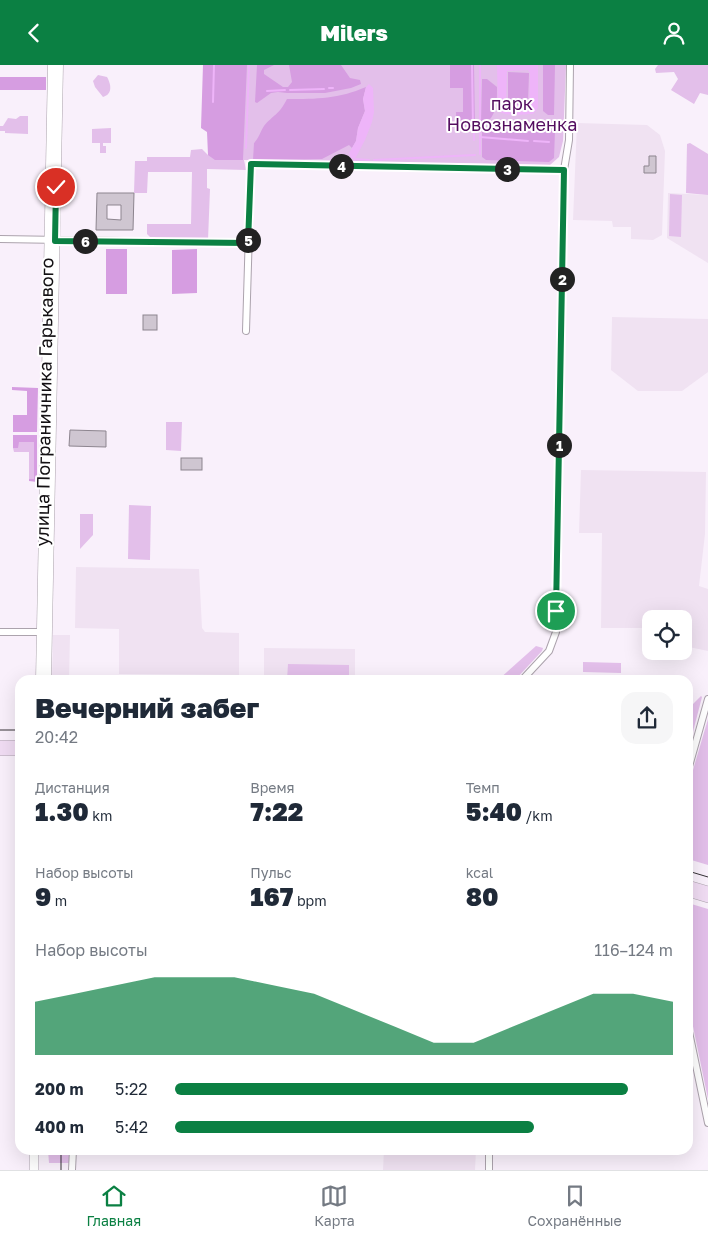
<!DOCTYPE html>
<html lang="ru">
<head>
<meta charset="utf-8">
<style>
	body { margin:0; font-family:"Golos Text",sans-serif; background:#f6f6f7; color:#1f2937; height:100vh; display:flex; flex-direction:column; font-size:19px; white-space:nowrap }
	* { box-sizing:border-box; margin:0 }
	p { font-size:16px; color:#747a83 }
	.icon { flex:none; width:28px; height:28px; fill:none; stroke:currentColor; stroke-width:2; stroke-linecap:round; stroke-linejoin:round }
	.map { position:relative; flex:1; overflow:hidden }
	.panel { position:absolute; left:15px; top:610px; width:678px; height:480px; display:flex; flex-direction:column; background:#fff; border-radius:15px; box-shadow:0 5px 20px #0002 }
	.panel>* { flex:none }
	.buttons { position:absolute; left:642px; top:545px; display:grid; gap:10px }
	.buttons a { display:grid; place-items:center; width:50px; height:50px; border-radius:10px; background:#fff; box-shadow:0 5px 20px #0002; font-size:25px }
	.pin { position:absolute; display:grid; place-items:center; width:42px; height:42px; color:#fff; margin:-21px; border:2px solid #fff; border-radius:50%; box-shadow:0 1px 5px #0007 }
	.km { position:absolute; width:25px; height:25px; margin:-12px; border-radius:50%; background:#222; color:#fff; font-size:14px; line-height:25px; text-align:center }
	.round { display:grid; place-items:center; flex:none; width:52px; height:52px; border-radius:15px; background:#f6f6f7 }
	.headline { display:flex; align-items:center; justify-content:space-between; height:85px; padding:0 20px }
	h1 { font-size:28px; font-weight:800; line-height:38px }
	.stats { display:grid; grid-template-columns:repeat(3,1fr); gap:8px; height:85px; padding:5px 20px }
	.stats div { display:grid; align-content:center }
	.stats b { font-size:25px; font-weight:800 }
	.stats small { font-size:14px; font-weight:400 }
	.stats p { font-size:14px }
	.chart { height:140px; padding:10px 20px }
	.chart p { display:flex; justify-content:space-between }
	.chart svg { width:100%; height:90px; margin-top:5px; fill:#0b8043; opacity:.7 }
	ul { padding:0 20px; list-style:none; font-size:16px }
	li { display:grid; grid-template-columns:80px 60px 1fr; align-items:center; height:38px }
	li i { height:12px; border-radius:6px; background:#0b8043 }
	header { display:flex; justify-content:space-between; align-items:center; height:65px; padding:0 20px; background:#0b8043; color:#fff; font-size:22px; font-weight:800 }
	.dock { display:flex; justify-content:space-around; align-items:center; height:70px; border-top:1px solid #e0e1e3; background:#fff; font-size:14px; color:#747a83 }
	.dock a { display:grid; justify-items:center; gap:2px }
	.dock .on { color:#0b8043 }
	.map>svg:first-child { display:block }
</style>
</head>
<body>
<header><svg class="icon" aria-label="back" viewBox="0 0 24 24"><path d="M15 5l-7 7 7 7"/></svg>Milers<svg class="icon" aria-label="person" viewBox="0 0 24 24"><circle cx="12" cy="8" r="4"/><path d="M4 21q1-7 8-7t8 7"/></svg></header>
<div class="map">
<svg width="708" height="1105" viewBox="0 0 708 1105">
	<rect width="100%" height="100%" fill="#f9f0fb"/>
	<g fill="#f0e2f2">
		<polygon points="577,58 647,60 660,70 665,86 662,170 653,175 631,174 631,162 613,162 612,156 573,155"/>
		<polygon points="668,128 708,130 708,198 667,173"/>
		<polygon points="612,252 708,254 708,307 682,326 638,326 611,305"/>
		<polygon points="581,405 706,407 705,469 699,521 708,524 708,586 684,581 684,554 651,554 651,563 601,563 602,468 579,468"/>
		<polygon points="76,502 199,504 202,563 205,567 239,568 239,610 119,609 119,564 75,563"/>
		<polygon points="53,570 70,570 69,615 52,615"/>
		<polygon points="264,583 355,584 355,615 264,615"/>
		<polygon points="384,1085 476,1085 475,1105 383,1105"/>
	</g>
	<g fill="#e3bfea">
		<polygon points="211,0 566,0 563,76 559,92 550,100 244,95 246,105 207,104 207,123 210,124 208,175 151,173 147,169 147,159 191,159 192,107 148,107 147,128 134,128 135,96 147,96 147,92 190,92 191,85 202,84 208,90"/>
		<polygon points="658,0 708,0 708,30 700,28 694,39 671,25 678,14 674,7 656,8 655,4"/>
		<path d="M98,10L107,12C111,19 113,29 103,32L95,22L93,16Z"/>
		<polygon points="20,51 28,51 28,69 5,68 5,66 0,66 0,61 3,61 8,53 16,54"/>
		<polygon points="111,63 111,78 103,78 103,81 106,81 106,88 100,88 100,78 92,78 92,64"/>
		<polygon points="690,78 708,89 708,130 686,128 687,79"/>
		<polygon points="670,129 682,130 681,172 669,171"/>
		<polygon points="166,357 182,357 181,386 166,385"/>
		<polygon points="18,377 34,377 34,414 29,414 29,387 14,387 13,383 18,383"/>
		<polygon points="129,440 151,441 150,495 128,494"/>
		<polygon points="80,449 93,449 93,470 80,484"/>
		<polygon points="536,581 543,583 542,586 515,615 498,615"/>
		<polygon points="583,597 621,598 621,608 583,607"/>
		<polygon points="288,599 349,600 349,615 287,615"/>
		<polygon points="701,631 702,632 688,686 688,644"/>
		<polygon points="708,654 708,800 688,794 688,722"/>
		<polygon points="688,838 708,844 708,1034 688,937"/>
		<polygon points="48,1085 70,1085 69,1098 49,1098"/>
	</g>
	<g fill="#d69de1">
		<polygon points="203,0 247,0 243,95 215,95 208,90 207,67 201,63"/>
		<polygon points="257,0 274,0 264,5 264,9 283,22 288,22 292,17 289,0 341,0 350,13 360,15 361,19 351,23 325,28 287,28 278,27 271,28 257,38 255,37"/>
		<polygon points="450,0 474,0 475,62 456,61 456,47 463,47 463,23 450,23"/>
		<polygon points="543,0 555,0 554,50 548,50 543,46"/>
		<polygon points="508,7 529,8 528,38 527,40 508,40"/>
		<rect x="0" y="12" width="46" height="13"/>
		<path d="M482,14H487L497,22C497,39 497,50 483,61L481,60Z"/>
		<path d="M366,22L363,34L365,46L358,63L356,76L352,83L349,80L322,94L253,95L254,78C259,73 260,67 264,61C273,50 279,50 287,34C318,34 338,34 366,22Z"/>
		<polygon points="492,58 555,59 555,63 488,62"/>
		<polygon points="555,66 554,93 549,97 486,95 482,92 482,67"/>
		<rect x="106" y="184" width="21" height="45"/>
		<polygon points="197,184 197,228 172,229 172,185"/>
		<polygon points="12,322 38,323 37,367 13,367 13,350 27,350 27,326 12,325"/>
		<polygon points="13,370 37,370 37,417 29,416 29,414 34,414 34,377 19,377 18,383 13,383"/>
	</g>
	<g fill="#eeb4f9" fill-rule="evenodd">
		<path d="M497,0H538V43L533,49C523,49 507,52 498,46ZM528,5L530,8L529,40H506L507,6Z"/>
		<polygon points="369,19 373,23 374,47 372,57 365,75 355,94 351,93 349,88 356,76 358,63 365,46 363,34 366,22"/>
	</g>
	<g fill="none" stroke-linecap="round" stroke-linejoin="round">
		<g stroke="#eeb4f9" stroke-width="2">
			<polyline points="472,0 473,62"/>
			<polyline points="480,0 480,62"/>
			<polyline points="329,23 333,23"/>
			<polyline points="290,25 324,24"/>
			<polyline points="267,26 285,25"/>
			<polyline points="213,37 214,0"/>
			<polyline points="474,67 474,75"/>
			<polyline points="480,72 528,76"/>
			<polyline points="534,76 549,77"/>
			<polyline points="246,83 249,0"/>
			<polyline points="480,89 480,68"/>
			<polyline points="374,95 475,90"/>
			<polyline points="355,96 355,94 369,95"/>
		</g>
	</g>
	<g fill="#cfc6d1" stroke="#8d858f" fill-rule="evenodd">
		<polygon points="649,91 656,91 656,108 644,108 644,101 649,101"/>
		<path d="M97,128H134L133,165H96ZM107,140H121V155L107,154Z"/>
		<rect x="143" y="250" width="14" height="15"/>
		<polygon points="70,365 106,366 106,382 69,381"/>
		<rect x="181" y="393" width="21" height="12"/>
	</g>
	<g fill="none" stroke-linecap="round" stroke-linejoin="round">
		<g stroke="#aca3ad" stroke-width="8">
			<g id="minor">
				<polyline points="0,174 248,178"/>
				<polyline points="246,266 251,99 564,105"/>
				<polyline points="0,567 44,567"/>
				<polyline points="522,615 549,586 556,567 563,137 564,105 569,75 570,0"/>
				<polyline points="688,705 708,634"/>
				<polyline points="688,962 708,1058"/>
				<polyline points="72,1105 73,1085"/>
				<polyline points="489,1105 489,1085"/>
			</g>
		</g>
		<g stroke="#aca3ad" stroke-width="9">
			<g id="tertiary">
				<polyline points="40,615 52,0"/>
				<polyline points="47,615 59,0"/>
				<polyline points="34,1105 34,1085"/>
			</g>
		</g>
		<g stroke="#aca3ad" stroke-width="10">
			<g id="secondary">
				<polyline points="0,680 20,680"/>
				<polyline points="0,686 20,686"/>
				<polyline points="688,820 708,826"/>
				<polyline points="688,827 708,833"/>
			</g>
		</g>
		<use href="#minor" stroke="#fff" stroke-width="6"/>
		<use href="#tertiary" stroke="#fff" stroke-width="8"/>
		<use href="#secondary" stroke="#f0dcf3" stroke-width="9"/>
		<g stroke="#363236" stroke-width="1">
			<polyline points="0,665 20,665"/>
			<polyline points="688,806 708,812"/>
			<polyline points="61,1105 61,1085"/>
		</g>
	</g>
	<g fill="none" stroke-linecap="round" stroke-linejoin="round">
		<g stroke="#fff" stroke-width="10">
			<polyline id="route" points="56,122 55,176 248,178 251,99 564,105 556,546"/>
		</g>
		<use href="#route" stroke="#0b8043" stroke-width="6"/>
	</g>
	<g text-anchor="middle" stroke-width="4" stroke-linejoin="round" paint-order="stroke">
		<g font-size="18" fill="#540d60" stroke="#fff">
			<text x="512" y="45">парк<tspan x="512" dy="21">Новознаменка</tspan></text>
		</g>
		<g font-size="18" fill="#131013" stroke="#fff">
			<text transform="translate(45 337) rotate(-89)" y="6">улица Пограничника Гарькавого</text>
		</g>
	</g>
</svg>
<div class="buttons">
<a><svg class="icon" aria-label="locate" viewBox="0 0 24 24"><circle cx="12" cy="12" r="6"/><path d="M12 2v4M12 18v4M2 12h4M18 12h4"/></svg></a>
</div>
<div class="pin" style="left:556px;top:546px;background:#1e9e55"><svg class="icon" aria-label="arrive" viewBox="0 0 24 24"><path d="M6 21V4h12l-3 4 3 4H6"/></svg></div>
<div class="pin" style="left:56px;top:122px;background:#d93025"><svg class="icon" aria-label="check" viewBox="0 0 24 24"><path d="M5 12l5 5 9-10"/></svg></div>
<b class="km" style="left:559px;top:380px">1</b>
<b class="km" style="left:562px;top:214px">2</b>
<b class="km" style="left:507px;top:104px">3</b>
<b class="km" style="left:341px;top:101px">4</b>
<b class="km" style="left:248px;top:175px">5</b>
<b class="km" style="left:85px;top:176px">6</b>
<section class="panel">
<div class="headline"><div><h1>Вечерний забег</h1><p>20:42</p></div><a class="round"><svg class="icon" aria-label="share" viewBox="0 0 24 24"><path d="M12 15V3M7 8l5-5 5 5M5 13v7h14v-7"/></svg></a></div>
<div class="stats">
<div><p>Дистанция</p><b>1.30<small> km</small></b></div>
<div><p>Время</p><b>7:22</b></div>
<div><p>Темп</p><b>5:40<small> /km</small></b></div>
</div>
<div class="stats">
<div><p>Набор высоты</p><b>9<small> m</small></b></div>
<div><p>Пульс</p><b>167<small> bpm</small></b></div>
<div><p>kcal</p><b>80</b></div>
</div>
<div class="chart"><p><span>Набор высоты</span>116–124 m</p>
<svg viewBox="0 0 160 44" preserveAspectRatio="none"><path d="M0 44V18L10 14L20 10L30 6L40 6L50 6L60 10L70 14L80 22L90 30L100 38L110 38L120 30L130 22L140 14L150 14L160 18V44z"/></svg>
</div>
<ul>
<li><b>200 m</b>5:22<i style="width:91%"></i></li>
<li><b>400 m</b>5:42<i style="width:72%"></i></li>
</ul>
</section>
</div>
<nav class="dock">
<a class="on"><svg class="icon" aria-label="home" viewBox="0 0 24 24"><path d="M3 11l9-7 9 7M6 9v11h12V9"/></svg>Главная</a>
<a><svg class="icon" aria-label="map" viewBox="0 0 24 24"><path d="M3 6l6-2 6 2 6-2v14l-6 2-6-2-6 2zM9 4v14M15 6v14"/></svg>Карта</a>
<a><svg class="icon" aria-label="saved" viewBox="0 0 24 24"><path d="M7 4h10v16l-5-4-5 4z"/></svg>Сохранённые</a>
</nav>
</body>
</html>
